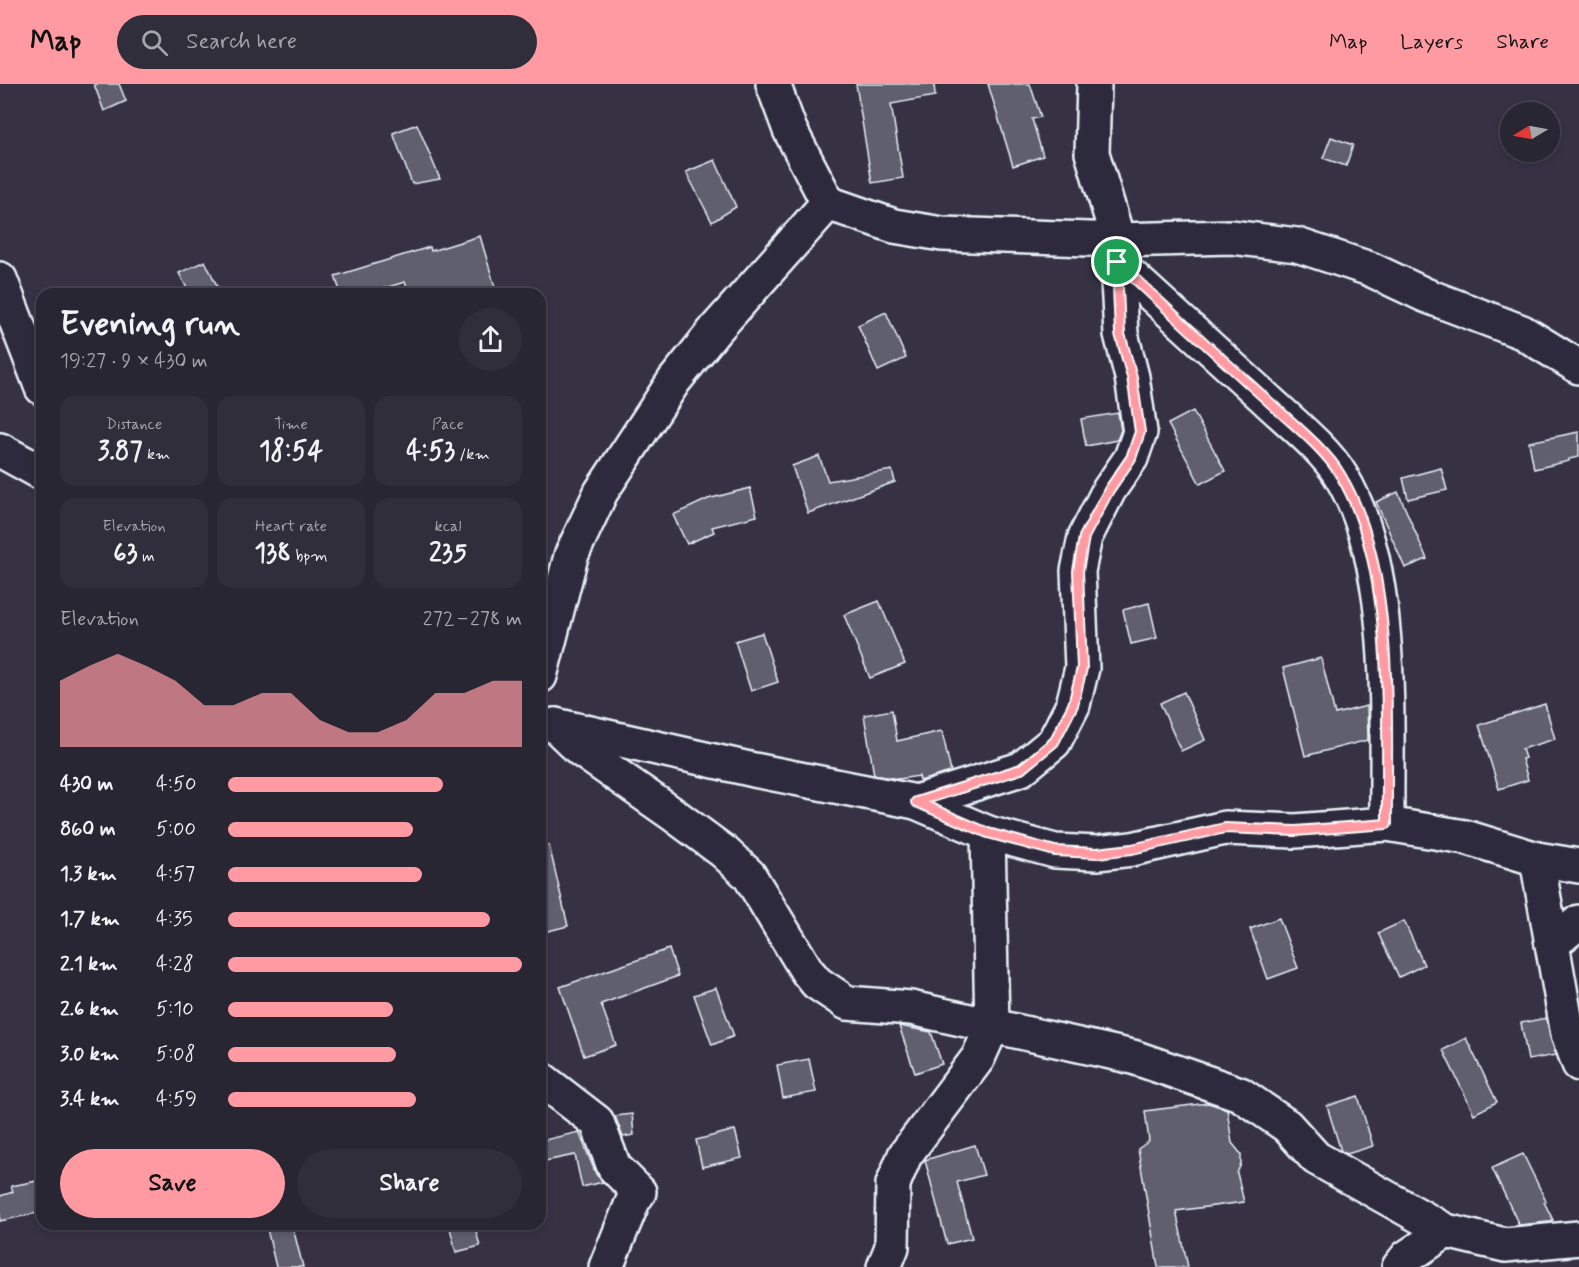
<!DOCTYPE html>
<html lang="en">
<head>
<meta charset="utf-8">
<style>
	body { margin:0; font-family:Mynerve,sans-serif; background:#302e3b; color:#f1f3f6; height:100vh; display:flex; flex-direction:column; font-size:22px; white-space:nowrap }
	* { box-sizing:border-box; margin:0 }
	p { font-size:20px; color:#a5a5ac }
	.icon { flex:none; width:33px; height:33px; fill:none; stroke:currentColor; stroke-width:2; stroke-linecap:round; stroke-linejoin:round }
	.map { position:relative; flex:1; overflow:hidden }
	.panel { position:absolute; left:36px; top:204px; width:510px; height:942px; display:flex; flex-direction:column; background:#282633; border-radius:18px; box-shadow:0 3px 9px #0003,0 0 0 2px #44434e }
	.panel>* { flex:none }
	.needle { width:39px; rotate:260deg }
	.tools { position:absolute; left:1500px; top:18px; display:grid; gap:12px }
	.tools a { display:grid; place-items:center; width:60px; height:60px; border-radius:50%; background:#282633; box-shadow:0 3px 9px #0003,0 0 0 2px #44434e; font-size:30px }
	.pin { position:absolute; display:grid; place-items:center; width:51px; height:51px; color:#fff; margin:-26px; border:3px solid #fff; border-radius:50%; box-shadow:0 2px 6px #0007 }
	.round { display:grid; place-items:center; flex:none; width:63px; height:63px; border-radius:32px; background:#302e3b }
	.summary { display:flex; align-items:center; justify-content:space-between; height:102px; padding:0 24px }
	h1 { font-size:33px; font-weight:800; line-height:45px }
	.figures { display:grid; grid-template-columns:repeat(3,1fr); gap:9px; height:102px; padding:6px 24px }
	.figures div { display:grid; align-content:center; border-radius:15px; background:#302e3b; text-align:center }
	.figures b { font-size:26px; font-weight:800 }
	.figures small { font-size:16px; font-weight:400 }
	.figures p { font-size:16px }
	.chart { height:168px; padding:12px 24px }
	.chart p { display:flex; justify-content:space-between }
	.chart svg { width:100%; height:108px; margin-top:6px; fill:#ff9aa2; opacity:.7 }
	.primary-button { display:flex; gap:12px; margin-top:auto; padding:12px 24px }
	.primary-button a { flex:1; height:69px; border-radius:36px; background:#ff9aa2; color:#111; font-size:24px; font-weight:800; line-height:69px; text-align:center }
	.primary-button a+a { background:#302e3b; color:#f1f3f6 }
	ul { padding:0 24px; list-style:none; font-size:20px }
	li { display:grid; grid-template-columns:96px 72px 1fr; align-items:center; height:45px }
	li i { height:15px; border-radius:8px; background:#ff9aa2 }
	header { display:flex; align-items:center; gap:36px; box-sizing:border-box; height:84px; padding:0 30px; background:#ff9aa2; color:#111 }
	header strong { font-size:28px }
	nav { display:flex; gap:33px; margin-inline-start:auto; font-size:21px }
	.search { width:420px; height:54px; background:#302e3b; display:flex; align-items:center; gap:15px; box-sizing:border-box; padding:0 21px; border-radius:33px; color:#a5a5ac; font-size:22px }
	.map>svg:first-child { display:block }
</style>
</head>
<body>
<header>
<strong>Map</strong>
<div class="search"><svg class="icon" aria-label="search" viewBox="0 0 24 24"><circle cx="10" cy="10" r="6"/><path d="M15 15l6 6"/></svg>Search here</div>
<nav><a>Map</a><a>Layers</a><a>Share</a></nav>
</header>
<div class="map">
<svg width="1579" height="1183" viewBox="0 0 1579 1183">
	<rect width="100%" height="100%" fill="#363244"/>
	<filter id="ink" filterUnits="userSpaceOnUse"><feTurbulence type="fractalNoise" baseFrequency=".0167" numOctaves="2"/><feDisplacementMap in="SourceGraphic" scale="12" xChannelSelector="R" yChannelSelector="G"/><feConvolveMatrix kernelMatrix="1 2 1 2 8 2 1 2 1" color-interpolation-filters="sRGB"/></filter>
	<g filter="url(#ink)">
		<g fill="#605e6e" stroke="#e8f1f8" stroke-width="1.5">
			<polygon points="94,0 119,0 126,17 104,27"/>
			<polygon points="856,0 934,0 935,12 891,20 903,94 872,99"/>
			<polygon points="988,0 1030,0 1041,33 1032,35 1043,72 1013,82"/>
			<polygon points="417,40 440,95 412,100 393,49"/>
			<polygon points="1331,53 1353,61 1346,82 1323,74"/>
			<polygon points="715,76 736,123 712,138 686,88"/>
			<polygon points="480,152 497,210 409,210 405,198 365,210 341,210 335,192 430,163 431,167"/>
			<polygon points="205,177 221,210 190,210 179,189"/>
			<polygon points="886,228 906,274 878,287 858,241"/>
			<polygon points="1193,327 1225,387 1200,400 1168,340"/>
			<polygon points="1118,329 1121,346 1117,356 1086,362 1081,335"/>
			<polygon points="1579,348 1579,373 1569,375 1569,377 1534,385 1529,358"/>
			<polygon points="819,372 828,397 892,386 895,398 808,429 792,382"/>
			<polygon points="1441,384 1447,406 1408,415 1403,394"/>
			<polygon points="750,404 757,432 712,443 714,448 687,460 673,431 708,415"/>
			<polygon points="1398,408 1427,475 1405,484 1376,418"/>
			<polygon points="879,517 905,580 870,594 844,531"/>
			<polygon points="1149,519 1157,554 1131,560 1123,526"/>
			<polygon points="762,549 778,598 751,607 735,557"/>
			<polygon points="1321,574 1335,630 1367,622 1368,656 1305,672 1283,584"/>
			<polygon points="1184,608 1205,656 1181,667 1160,619"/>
			<polygon points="1545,620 1555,655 1522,665 1525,674 1522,675 1528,696 1499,705 1479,641"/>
			<polygon points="892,626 897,657 942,647 951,688 920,697 919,692 899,695 874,691 864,631"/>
			<polygon points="549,761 568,842 540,849 540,762"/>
			<polygon points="1279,834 1298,884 1268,895 1250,845"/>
			<polygon points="1404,837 1424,881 1399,893 1378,849"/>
			<polygon points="669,865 678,892 601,920 616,961 584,972 560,903"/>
			<polygon points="716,904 734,952 712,961 694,911"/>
			<polygon points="1546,934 1556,971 1528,976 1521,939"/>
			<polygon points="899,942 931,948 942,980 915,989"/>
			<polygon points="1466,954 1497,1018 1474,1030 1443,966"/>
			<polygon points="809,975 816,1008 783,1014 777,981"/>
			<polygon points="1358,1012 1373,1062 1347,1070 1341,1067 1327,1022"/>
			<polygon points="1208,1019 1227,1025 1232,1059 1241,1070 1241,1080 1237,1089 1244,1118 1176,1127 1188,1183 1158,1183 1138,1065 1149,1057 1145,1027"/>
			<polygon points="632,1030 634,1051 623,1053 615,1032"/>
			<polygon points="735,1046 742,1074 702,1083 696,1056"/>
			<polygon points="579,1048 596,1090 603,1098 582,1103 575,1071 540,1078 540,1057"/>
			<polygon points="975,1061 984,1091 957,1098 972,1154 947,1160 925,1076"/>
			<polygon points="1523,1070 1546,1117 1544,1118 1553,1136 1548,1138 1519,1141 1492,1084"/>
			<polygon points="42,1096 42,1128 0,1137 0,1112 13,1108 11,1102"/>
			<polygon points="292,1140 303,1183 276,1183 267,1145"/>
			<polygon points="449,1140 474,1140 480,1162 456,1168"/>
		</g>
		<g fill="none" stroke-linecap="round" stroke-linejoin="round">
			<g stroke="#e8f1f8" stroke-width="38">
				<g id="minor">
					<polyline points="773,0 790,46 828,119 894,142 942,150 1118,156 1231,153 1297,161 1370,185 1425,211 1522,248 1579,283"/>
					<path d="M1094,0L1092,69L1118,156L1117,179C1166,224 1215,269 1265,314C1288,336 1325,365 1341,392C1396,483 1386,636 1387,740"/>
					<polyline points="0,195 42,304"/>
					<polyline points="0,366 42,389"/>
					<polyline points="540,592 571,472 601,408 674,297 715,246 828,119"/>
					<polyline points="555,641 581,666 674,731 724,768 749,791 807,887 817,899 847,919 911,924 1133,973 1240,1010 1287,1042 1316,1074 1446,1147 1505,1161 1579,1154"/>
					<polyline points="555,641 754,686 916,718 988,749 1055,767 1097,769 1132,765 1225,744 1295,747 1387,740 1465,753 1537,775 1579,782"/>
					<polyline points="916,718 1021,685 1054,658 1073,621 1082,584 1078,487 1085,453 1109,406 1131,374 1140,348 1132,293 1121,250 1117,179"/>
					<polyline points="1537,775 1568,950 1579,980"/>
					<polyline points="1552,860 1579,838"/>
					<polyline points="540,994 597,1038 614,1083 639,1108 633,1117 606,1183"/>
					<polyline points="884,1183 892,1163 893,1100 905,1071 978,974 992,943 988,749"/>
					<polyline points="1399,1183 1407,1173 1446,1147"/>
				</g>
			</g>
			<use href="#minor" stroke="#2f2a3d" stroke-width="33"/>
		</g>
	</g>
	<g fill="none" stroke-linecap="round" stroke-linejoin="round" filter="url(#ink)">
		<g stroke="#fff" stroke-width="12">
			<path id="route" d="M1117,178C1166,224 1215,269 1265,314C1288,336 1325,364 1341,392C1396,483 1386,636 1387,740L1295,747L1225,744L1132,765L1097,769L1055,767L988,749L916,718L1021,685L1054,658L1073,621L1082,584L1078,487L1084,453L1109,406L1131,374L1140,348L1132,293L1120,250Z"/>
		</g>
		<use href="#route" stroke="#ff9aa2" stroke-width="8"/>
	</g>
</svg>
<div class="tools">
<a><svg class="needle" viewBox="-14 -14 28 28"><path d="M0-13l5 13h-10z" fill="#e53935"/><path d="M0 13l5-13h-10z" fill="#a5a5ac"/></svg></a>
</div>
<div class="pin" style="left:1117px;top:178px;background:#1e9e55"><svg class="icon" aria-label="arrive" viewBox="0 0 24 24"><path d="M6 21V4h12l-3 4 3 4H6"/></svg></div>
<section class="panel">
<div class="summary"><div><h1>Evening run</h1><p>19:27 · 9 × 430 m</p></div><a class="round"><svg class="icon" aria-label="share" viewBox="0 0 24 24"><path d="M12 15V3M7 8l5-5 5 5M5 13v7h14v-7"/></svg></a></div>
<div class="figures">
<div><p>Distance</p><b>3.87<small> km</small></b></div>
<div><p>Time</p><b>18:54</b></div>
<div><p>Pace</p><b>4:53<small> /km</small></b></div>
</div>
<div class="figures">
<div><p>Elevation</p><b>63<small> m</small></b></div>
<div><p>Heart rate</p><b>138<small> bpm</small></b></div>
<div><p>kcal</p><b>235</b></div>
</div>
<div class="chart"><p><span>Elevation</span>272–278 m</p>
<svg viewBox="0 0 160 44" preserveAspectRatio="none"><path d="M0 44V17L10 11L20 6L30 11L40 17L50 27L60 27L70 22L80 22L90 33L100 38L110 38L120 33L130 22L140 22L150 17L160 17V44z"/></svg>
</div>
<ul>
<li><b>430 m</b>4:50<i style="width:73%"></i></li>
<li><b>860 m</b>5:00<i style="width:63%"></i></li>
<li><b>1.3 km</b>4:57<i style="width:66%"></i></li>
<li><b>1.7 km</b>4:35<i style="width:89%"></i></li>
<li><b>2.1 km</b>4:28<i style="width:100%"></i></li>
<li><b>2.6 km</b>5:10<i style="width:56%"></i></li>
<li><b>3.0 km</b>5:08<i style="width:57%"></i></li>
<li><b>3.4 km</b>4:59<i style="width:64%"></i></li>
</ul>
<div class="primary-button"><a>Save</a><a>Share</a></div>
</section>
</div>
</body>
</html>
